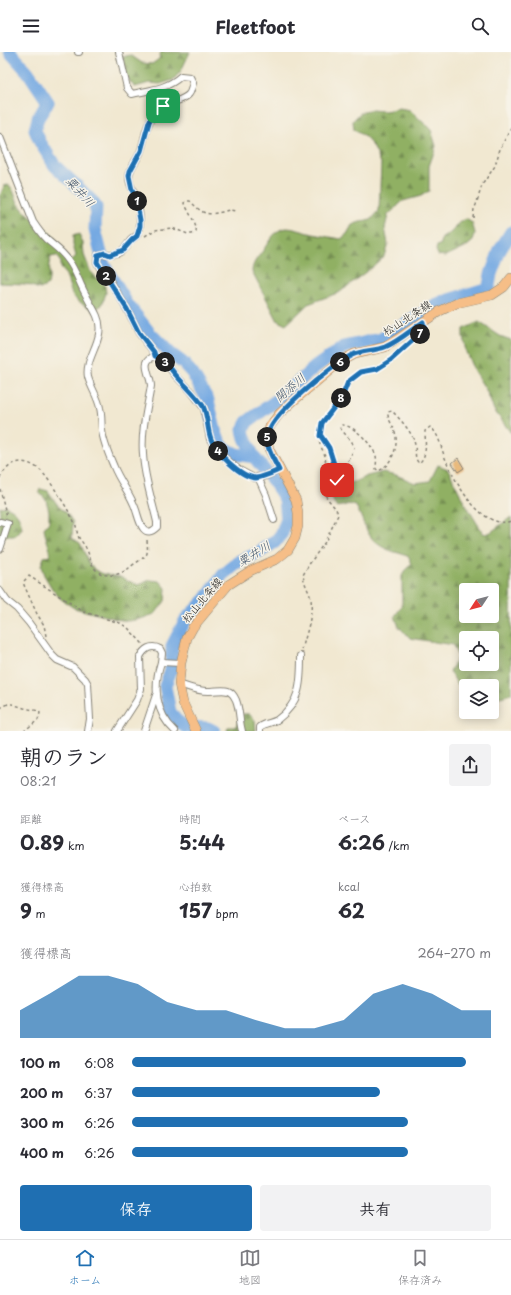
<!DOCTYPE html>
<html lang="ja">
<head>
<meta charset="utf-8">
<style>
	body { margin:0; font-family:"Playpen Sans","Klee One",sans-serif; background:#f2f2f3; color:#2b2b33; height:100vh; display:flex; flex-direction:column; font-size:15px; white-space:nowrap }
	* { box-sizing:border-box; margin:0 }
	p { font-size:13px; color:#7c7c81 }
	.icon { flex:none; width:22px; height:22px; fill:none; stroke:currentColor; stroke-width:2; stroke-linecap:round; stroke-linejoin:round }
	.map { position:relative; height:679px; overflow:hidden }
	.sheet { display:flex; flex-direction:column; background:#fff; flex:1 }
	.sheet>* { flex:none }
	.needle { width:26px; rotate:234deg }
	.tools { position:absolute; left:459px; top:531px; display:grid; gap:8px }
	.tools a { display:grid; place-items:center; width:40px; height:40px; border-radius:4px; background:#fff; box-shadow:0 2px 10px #0003; font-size:20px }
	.pin { position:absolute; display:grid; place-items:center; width:34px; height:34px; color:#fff; margin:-17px; border-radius:8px; box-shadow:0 2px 6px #0006 }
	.km { position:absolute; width:20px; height:20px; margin:-10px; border-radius:50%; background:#222; color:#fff; font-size:11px; line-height:20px; text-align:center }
	.round { display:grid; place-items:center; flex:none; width:42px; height:42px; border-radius:4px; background:#f2f2f3 }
	.summary { display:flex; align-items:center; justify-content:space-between; height:68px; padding:0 20px }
	h1 { font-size:22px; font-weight:700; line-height:30px }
	.figures { display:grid; grid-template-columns:repeat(3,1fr); gap:6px; height:68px; padding:4px 20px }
	.figures div { display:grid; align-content:center }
	.figures b { font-size:20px; font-weight:700 }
	.figures small { font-size:11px; font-weight:400 }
	.figures p { font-size:11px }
	.chart { height:112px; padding:8px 20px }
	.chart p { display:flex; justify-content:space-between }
	.chart svg { width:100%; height:72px; margin-top:4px; fill:#1f6fb2; opacity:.7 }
	.primary-button { display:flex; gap:8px; margin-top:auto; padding:8px 20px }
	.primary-button a { flex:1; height:46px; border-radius:4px; background:#1f6fb2; color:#fff; font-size:16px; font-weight:700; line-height:46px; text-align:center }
	.primary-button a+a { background:#f2f2f3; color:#2b2b33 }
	ul { padding:0 20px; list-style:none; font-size:13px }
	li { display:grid; grid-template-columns:64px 48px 1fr; align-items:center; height:30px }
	li i { height:10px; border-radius:5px; background:#1f6fb2 }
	header { display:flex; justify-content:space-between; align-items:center; height:52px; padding:0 20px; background:#fff; font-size:18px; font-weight:700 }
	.dock { display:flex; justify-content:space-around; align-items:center; height:56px; border-top:1px solid #e1e1e2; background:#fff; font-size:11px; color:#7c7c81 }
	.dock a { display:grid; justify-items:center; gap:2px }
	.dock .current { color:#1f6fb2 }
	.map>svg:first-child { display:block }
</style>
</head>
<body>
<header><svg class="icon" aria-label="menu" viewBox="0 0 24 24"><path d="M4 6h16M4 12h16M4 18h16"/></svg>Fleetfoot<svg class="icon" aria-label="search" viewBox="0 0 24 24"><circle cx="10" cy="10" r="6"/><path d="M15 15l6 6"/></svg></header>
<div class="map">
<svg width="511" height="679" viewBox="0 0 511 679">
	<defs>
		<pattern id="forest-firs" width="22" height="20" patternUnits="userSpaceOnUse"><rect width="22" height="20" fill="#90b063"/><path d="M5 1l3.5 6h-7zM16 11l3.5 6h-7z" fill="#758e51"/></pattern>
	</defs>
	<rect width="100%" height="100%" fill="#f7f3e8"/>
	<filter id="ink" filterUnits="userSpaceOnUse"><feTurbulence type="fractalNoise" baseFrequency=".025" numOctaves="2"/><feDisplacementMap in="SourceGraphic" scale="8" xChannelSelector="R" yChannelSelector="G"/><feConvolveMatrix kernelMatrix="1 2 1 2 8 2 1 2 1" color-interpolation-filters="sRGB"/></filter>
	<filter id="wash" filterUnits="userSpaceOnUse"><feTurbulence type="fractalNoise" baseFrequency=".012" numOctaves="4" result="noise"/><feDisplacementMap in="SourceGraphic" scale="16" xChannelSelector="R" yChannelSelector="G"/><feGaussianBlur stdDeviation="0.9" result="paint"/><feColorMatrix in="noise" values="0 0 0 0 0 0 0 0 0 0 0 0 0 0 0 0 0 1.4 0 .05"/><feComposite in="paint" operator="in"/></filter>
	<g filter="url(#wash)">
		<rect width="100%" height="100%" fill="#f1e8d1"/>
		<g fill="url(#forest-firs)" stroke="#566640" fill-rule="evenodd">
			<path d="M161,0H190L181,19L173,28L160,32L149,31L135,35C125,26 124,17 123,5L130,3L142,11L152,12L159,7Z"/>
			<path d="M399,56L410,58L431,78L436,94L429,114V139L421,144L403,149L388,163L385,176L388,192L384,204L372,215L340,240L308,252L286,273L278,269L252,219C253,209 259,205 264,197C281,169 285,175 313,182C322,184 332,185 341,187L347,182L352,173L360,170L371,168L379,159L381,111L373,94L364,84L354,78L353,69C364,55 368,58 383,59C388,59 394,57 399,56Z"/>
			<path d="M8,133L12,136L18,151L25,160L54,185L61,201L71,209L76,204L73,193V184L79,182L83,191L84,203L91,221L105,234L106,241L102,253L94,258L78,249L72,243L66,223L60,216V209L56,204L51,205C46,217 51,222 48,233L40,237L26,232L0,231V144L4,134Z"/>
			<path d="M466,167L472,171L475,181L473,189L467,194L446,204L438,203L436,198L437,194L441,192L442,186C454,181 455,172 466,167Z"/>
			<polygon points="479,270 500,284 511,288 511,381 494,358 486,338 474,319 466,300 463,284 463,277"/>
			<path d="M438,413L448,417L464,450L483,481L486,482L491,480L511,465V642L500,645L492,644V634H466V636L457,632L450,619L458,605L453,593L410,586L399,575L395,564L402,554V524L406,517L412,512L409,505C402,501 396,501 389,498C366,489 366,473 356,454L349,452L337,455C331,447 330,442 334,433L354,430L367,424L383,420L396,423L415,431L430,429ZM466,538H492V564H466ZM466,586H492V612H466Z"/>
			<path d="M40,437L48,439L59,455L66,460L73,470L72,486L80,491L89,511L94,517L103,522L122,525L128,529L139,533L150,528L160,529L166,536L165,549L155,562L140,567L128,569L116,567L74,556L61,547L53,538L44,523L41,514L44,505L50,504C51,495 45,486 44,476L49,470V459L46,448L39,440Z"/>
			<path d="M5,454C17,458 20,465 22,477L16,484H0V455Z"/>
			<polygon points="243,662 249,662 255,668 256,679 227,679 228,675 235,675"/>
		</g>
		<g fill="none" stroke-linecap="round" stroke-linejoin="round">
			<g stroke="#75a9e2" stroke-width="13">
				<polyline points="10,0 28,20 48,50 38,66 35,78 40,90 55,114 79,136 92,149 96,155 95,177 104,213 128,253 149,280 171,302 183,311 192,321 208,348 216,382 223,395 236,402 254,405 274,430 285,447 287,467 282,481 275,490 258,501 240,509 223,523 206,547 186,567 172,594 171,618 165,634 170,660 177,669 186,675 208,676 214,679"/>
				<polyline points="254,405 245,386 243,378 247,370 281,345 315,315 344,295 381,287 440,251 485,237 489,234 491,222 500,198 511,180"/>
			</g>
		</g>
		<g id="blocks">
			<polygon fill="#e9ba7d" points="458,406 464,416 458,420 452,411"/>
		</g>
	</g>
	<g filter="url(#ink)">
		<use href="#blocks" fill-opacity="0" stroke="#868276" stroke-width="1"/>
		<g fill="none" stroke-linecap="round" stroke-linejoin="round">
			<g stroke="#868276" stroke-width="8">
				<g id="street">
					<polyline points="78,0 79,0"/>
					<path d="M119,0L127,36L132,42C150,38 167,37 181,24L190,25L193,31C192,34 191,40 189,42C183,50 163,50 153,64C145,74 145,87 141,98C139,106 132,112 130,120C127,130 133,137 136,146C139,154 142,174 138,182C136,185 133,186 131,188C127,193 125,198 118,201C111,203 105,201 98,203L97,210L100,216L109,227L127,257L139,281L154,300L155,304"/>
					<path d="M0,85L33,170C37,176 41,182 46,187C54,194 62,199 68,208C76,218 79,231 86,243C89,250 94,257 97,264C107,287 84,305 88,325C91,336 98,345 100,356C102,363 101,371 102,378C103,390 109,403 114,415C120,430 131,442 136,458C139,467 143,489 157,475V470C152,448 144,425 143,402C141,379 147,357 151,334C151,325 141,311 151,306C156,303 159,305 163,308L176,324L191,339L204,356L210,387L217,398L226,407L239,418L254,426L263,425L279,418"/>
					<polyline points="258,425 266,443 274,468"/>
					<polyline points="0,470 8,472 0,497"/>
					<polyline points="0,539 7,549 17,557 29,571 52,603 57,608 73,615 85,627 88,632 90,667 88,679"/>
					<path d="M161,610C153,634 155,661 175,679"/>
					<path d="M179,632C188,635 200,640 210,639C221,639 230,634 236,648C240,658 239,669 242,679"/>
					<path d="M117,679L137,648L141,637L140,605C144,597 151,592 160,597L162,601L161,610L181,611"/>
					<polyline points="144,679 156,643"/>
					<path d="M260,679V675C265,671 272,671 277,668C301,650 301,631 301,604"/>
				</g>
			</g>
			<g stroke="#868276" stroke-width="10">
				<polyline id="primary" points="196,679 183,651 179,632 181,611 187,586 193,575 228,533 250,519 277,507 288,498 295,486 298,474 298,461 296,448 269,397 267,385 270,374 279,362 291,351 341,309 354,302 385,295 440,259 457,251 492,243 504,235 511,226"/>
			</g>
			<g stroke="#868276" stroke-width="1.5" stroke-dasharray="3 3" stroke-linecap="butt">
				<polyline points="473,166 474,157 476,153 482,133 495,114 500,97 511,76"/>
				<path d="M145,184L155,178L172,176L188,182H192L196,180C198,173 187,159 185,151L186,149H190C202,161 205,164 222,160C226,159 230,157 235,159"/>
				<polyline points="320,384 322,371 342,345 348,330 361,320 377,317 391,308 419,283"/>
				<path d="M0,426C4,418 12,410 21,410C28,410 35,414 40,418C49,426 72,463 76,474C77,478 77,482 79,486C81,489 84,492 86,496C90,503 90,512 96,518C105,527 121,523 129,516C133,512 147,505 147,501C148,496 147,491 147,486"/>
				<polyline points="0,437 7,466"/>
				<polyline points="46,584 44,573 37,562 24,533 24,529 29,524 84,560 120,571 128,576 143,592"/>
				<path d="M302,598C306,582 313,564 311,547C309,539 304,532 303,523L310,511L325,490L338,463C337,455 328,450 325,442C322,430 327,416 325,404C323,397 317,391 320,384C328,388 332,403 334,412C335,418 334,425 338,430L342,426L354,396L352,390L340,376L342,373C354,373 372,392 376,404C377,408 376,413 376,417L379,419C393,411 400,392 394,377C392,372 387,366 388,360L392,359C401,368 413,381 415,393C416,400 414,407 419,411C428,404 425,389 425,379L430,375C440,382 441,398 446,408C454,429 482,479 511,469"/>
				<polyline points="0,656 8,652 12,652 24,656 39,659 40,661 38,668 24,679"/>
			</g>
			<use href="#street" stroke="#fff" stroke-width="6"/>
			<use href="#primary" stroke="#f6be87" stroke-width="9"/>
		</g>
	</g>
	<g fill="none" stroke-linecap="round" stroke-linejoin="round" filter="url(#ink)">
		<g stroke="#fff" stroke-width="8">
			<path id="route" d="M163,54L153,62L149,70L141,99L130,119L129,124L132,138L136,147L140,168V174L137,184L132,188L123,198L110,203L105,201L98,203L97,210L127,257L139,281L154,300L155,304C164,306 169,315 175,322C184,333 195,342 203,354C208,364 207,377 211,387C215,400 242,426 256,426C264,425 272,421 279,418C274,408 267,398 267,387C266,365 333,313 352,303C362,298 375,299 385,295C399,289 411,278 423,270L424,275L421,281L391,308L377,317L361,320L348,330L342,345L322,371L320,384H321L329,396L334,412L337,428"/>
		</g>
		<use href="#route" stroke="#1f6fb2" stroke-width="5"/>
	</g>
	<g text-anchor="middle" stroke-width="3" stroke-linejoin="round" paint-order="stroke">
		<g font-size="11" fill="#1c1c1c" stroke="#f7f3e8">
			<text transform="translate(407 266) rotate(-33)" y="4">松山北条線</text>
			<text transform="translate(202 548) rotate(-50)" y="4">松山北条線</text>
		</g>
		<g font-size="12" font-style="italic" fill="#40546b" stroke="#f7f3e8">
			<text transform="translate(80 140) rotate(48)" y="4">粟井川</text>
			<text transform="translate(290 336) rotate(-41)" y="4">開添川</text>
			<text transform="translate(254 502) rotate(-31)" y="4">粟井川</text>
		</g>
	</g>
</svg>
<div class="tools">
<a><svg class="needle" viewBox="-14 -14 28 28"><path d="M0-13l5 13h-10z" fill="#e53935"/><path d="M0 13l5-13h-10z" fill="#7c7c81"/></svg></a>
<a><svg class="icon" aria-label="locate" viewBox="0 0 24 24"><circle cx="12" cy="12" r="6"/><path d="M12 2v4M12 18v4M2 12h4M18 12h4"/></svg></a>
<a><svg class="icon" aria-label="layers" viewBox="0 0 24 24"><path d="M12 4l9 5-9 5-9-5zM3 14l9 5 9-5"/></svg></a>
</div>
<div class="pin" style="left:163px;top:54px;background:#1e9e55"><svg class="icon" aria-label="arrive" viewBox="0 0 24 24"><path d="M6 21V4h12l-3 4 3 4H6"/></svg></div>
<div class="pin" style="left:337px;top:428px;background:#d93025"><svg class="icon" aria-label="check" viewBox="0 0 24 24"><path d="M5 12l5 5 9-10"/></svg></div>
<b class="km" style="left:137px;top:149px">1</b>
<b class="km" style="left:106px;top:224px">2</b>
<b class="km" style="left:165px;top:310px">3</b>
<b class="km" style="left:218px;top:399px">4</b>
<b class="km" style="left:267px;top:385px">5</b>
<b class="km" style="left:340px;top:310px">6</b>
<b class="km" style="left:420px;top:282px">7</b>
<b class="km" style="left:341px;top:346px">8</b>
</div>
<section class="sheet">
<div class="summary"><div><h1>朝のラン</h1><p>08:21</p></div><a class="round"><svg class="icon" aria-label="share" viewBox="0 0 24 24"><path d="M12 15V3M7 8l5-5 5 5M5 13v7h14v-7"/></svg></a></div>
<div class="figures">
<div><p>距離</p><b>0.89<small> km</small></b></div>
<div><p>時間</p><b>5:44</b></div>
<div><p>ペース</p><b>6:26<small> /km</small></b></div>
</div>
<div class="figures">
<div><p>獲得標高</p><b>9<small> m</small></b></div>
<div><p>心拍数</p><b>157<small> bpm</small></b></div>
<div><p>kcal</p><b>62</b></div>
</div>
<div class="chart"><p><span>獲得標高</span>264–270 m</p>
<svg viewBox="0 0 160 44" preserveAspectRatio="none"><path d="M0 44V27L10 17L20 6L30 6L40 11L50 22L60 27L70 27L80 33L90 38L100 38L110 33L120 17L130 11L140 17L150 27L160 27V44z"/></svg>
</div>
<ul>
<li><b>100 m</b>6:08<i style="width:93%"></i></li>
<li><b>200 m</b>6:37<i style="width:69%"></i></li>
<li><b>300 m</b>6:26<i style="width:77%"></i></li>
<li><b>400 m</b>6:26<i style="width:77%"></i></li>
</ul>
<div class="primary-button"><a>保存</a><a>共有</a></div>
</section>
<nav class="dock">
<a class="current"><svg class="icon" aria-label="home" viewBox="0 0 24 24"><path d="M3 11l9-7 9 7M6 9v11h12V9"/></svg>ホーム</a>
<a><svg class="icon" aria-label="map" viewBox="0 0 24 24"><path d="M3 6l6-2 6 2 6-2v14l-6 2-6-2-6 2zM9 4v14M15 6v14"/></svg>地図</a>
<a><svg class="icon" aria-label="saved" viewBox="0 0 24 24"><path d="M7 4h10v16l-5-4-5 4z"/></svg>保存済み</a>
</nav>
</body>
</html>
